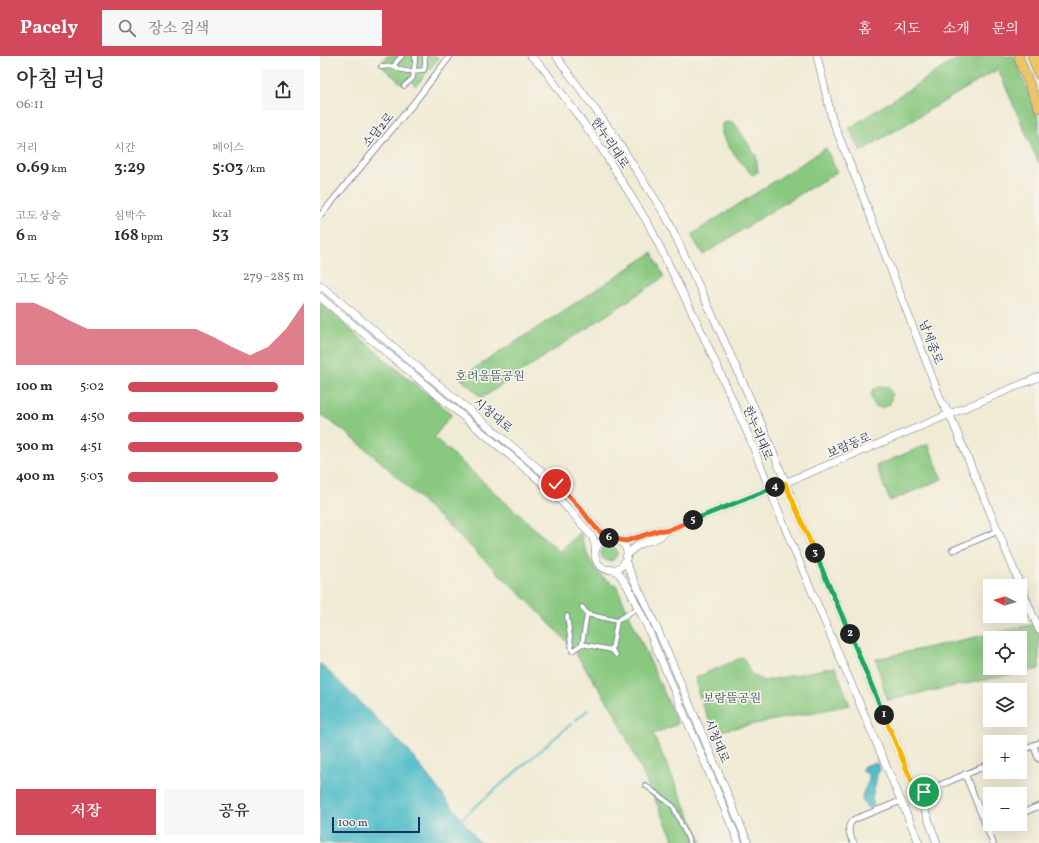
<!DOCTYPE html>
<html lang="ko">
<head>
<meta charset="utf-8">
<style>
	body { margin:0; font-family:Vollkorn,"Noto Serif KR",serif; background:#f7f7f7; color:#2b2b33; height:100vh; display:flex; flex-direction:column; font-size:15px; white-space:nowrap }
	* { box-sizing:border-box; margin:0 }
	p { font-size:13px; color:#7c7c81 }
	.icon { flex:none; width:22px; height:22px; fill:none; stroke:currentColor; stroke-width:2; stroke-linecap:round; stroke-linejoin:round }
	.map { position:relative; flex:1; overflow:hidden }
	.side { display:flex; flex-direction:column; background:#fff; width:320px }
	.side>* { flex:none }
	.needle { width:26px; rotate:275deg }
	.tools { position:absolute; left:663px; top:523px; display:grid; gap:8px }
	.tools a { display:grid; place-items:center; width:44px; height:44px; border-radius:0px; background:#fff; box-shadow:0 4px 16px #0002; font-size:20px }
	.scale { position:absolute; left:12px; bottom:10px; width:88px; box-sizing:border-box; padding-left:4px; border:2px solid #1b2f5e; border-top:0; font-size:11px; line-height:14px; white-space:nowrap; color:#1b2f5e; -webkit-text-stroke:3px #f7f3e8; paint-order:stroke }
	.pin { position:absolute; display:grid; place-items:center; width:34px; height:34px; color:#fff; margin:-17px; border:2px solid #fff; border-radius:50%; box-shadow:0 1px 4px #0007 }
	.km { position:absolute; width:20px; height:20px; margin:-10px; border-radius:50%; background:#222; color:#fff; font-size:11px; line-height:20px; text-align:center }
	.round { display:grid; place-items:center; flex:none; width:42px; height:42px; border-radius:0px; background:#f7f7f7 }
	.headline { display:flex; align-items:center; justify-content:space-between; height:68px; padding:0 16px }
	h1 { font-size:22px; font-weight:600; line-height:30px }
	.stats { display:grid; grid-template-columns:repeat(3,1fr); gap:6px; height:68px; padding:4px 16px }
	.stats div { display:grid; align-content:center }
	.stats b { font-size:17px; font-weight:600 }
	.stats small { font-size:11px; font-weight:400 }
	.stats p { font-size:11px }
	.chart { height:112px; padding:8px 16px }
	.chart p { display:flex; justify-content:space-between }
	.chart svg { width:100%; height:72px; margin-top:4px; fill:#d1495b; opacity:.7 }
	.button { display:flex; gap:8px; margin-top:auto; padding:8px 16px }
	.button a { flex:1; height:46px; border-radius:0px; background:#d1495b; color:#fff; font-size:16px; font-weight:600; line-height:46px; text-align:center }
	.button a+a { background:#f7f7f7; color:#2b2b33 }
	ul { padding:0 16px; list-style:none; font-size:13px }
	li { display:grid; grid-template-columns:64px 48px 1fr; align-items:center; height:30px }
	li i { height:10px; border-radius:5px; background:#d1495b }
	header { display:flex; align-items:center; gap:24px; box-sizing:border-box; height:56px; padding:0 20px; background:#d1495b; color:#fff }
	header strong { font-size:19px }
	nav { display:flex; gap:22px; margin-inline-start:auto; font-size:14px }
	.search { width:280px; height:36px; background:#f7f7f7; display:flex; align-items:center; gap:10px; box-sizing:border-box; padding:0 14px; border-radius:0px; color:#7c7c81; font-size:15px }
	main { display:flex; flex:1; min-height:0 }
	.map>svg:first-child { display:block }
</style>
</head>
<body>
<header>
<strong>Pacely</strong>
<div class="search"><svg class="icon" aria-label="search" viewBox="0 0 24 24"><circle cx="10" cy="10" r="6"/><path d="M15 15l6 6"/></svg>장소 검색</div>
<nav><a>홈</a><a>지도</a><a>소개</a><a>문의</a></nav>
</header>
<main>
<section class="side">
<div class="headline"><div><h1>아침 러닝</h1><p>06:11</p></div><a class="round"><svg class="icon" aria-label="share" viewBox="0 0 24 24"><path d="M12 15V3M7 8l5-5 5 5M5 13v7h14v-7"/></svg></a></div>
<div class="stats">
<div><p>거리</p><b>0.69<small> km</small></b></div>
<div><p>시간</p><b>3:29</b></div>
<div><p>페이스</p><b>5:03<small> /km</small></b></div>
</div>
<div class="stats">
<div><p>고도 상승</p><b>6<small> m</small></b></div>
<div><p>심박수</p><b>168<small> bpm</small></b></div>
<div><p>kcal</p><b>53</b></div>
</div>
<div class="chart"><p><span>고도 상승</span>279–285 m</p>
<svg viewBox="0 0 160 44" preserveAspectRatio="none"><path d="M0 44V6L10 6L20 11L30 17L40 22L50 22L60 22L70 22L80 22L90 22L100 22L110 27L120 33L130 38L140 33L150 22L160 6V44z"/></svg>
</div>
<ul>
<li><b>100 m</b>5:02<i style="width:85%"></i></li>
<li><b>200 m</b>4:50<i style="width:100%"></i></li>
<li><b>300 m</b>4:51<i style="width:99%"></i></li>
<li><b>400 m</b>5:03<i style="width:85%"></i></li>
</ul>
<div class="button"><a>저장</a><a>공유</a></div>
</section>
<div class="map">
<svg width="719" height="787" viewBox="0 0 719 787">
	<rect width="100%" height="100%" fill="#f7f3e8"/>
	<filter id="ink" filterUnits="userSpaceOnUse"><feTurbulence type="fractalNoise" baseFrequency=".025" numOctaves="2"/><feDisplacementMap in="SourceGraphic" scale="8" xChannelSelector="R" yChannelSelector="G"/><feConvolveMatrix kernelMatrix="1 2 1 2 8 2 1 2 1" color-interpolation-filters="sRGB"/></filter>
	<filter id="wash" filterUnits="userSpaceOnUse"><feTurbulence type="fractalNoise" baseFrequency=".012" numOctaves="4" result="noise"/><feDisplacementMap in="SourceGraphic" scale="16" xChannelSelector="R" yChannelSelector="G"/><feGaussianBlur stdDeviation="0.9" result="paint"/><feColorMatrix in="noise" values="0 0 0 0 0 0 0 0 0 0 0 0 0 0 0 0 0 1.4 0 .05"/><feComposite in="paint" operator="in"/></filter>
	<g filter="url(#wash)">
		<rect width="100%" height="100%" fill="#f0ebd4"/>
		<g fill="#88c87f" stroke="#527c6e" fill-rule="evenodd">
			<polygon points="67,0 117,0 119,2 96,30 88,23 83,29 60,9"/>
			<polygon points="641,0 694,0 710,41 719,63 719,108 678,13 541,95 529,72"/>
			<polygon points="410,65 416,69 436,100 438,116 432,119 420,105 409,91 402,78 402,68"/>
			<polygon points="506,92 517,116 455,153 383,199 371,179"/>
			<polygon points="332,197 344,221 162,342 140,322"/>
			<path d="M0,247L86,321L132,358L114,381L240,496L260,475C264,490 269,507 280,518C284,523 291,526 296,529L358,668L333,678L382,787H355L295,657L250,589L210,547L61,406L28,378L0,358Z"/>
			<polygon points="561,330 568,331 572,338 570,348 562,352 555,350 551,341 552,334"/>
			<polygon points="608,388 622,423 570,445 556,410"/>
			<circle cx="289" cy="497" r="8"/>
			<path d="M719,567V613L567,644L556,603ZM670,582H700V612H670Z"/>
			<polygon points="423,601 431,618 444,625 515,611 530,649 394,676 380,644 375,622"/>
		</g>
		<g fill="#4ebbc8" stroke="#347593">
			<polygon points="0,607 87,693 160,787 0,787"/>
			<path d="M554,707L558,709L560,714C555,720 557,723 555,730C554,737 550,741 554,749L548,752L544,748L542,740C544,732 550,727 549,719L542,714L544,710Z"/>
		</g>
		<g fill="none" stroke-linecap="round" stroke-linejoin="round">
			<g stroke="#4ebbc8" stroke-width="2">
				<polyline points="256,664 268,654"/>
				<polyline points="140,764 251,668"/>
			</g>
		</g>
	</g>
	<g filter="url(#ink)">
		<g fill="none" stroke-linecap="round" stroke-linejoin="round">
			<g stroke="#667187" stroke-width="5.5">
				<g id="pedestrian">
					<polyline points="74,10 77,5 82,0"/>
					<path d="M61,11L74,10C82,17 94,15 104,14L105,8V0"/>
					<polyline points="84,30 93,22 95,5 95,0"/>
					<polyline points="262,551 267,558"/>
					<polyline points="247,560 252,595 262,588 267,558 297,565 314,554"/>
					<polyline points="262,588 292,594 297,565"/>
					<polyline points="292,594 296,599"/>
					<polyline points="325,729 353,750 370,787"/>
				</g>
			</g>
			<g stroke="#667187" stroke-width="7">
				<g id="minor">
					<polyline points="0,160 93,48 130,0"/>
					<polyline points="633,494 678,475"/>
					<polyline points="713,689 719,703"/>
					<polyline points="700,695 719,687"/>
					<polyline points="645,718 673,787"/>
					<polyline points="604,736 670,708"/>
					<polyline points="700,758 719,750"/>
					<polyline points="667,772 676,768"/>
					<path d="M534,787C531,782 527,773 530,768C531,766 533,764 535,763L581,745"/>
				</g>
			</g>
			<g stroke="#667187" stroke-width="8">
				<g id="tertiary">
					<polyline points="211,0 224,13 280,90 329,169 376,264 428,378 470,484 599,787"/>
					<polyline points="236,0 291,75 346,160 393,260 442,369 485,474 533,585 592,726 604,752 617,787"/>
					<polyline points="497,0 512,63 542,138 622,347 630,359 636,374 719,574"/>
					<path d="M0,229L218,412C232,424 246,437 259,451C269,461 277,476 290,482"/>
					<polyline points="0,241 212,418 231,435 256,461 273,482 276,493"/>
					<polyline points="346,475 450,433 719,321"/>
					<circle cx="291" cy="498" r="16"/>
					<polyline points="299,484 306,485 340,474 346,475"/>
					<path d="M306,501C310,495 314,491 321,488C330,484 341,483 346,475"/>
					<polyline points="305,505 334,566 348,597 428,787"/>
					<polyline points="290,513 296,515 300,519 308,531 326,568 419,787"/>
					<polyline points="593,727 604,736 602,743 603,747"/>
				</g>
			</g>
			<g stroke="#667187" stroke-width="10">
				<g id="trunk">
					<polyline points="699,0 701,8 719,52"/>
					<polyline points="712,0 719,19"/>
					<polyline points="719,0 719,1"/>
				</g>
			</g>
			<use href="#pedestrian" stroke="#fff" stroke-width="4"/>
			<use href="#minor" stroke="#fff" stroke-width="5.5"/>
			<use href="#tertiary" stroke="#fff" stroke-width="7"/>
			<use href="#trunk" stroke="#edc569" stroke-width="9"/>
		</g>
	</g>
	<g fill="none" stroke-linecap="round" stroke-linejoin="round" filter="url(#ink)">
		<g stroke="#fff" stroke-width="8">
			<polyline id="split-1" points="564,659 592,726 604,736"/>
		</g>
		<g stroke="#fff" stroke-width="8">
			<polyline id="split-2" points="530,578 564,659"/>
		</g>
		<g stroke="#fff" stroke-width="8">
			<polyline id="split-3" points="495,497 530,578"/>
		</g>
		<g stroke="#fff" stroke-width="8">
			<polyline id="split-4" points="455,431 465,427 495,497"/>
		</g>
		<g stroke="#fff" stroke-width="8">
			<polyline id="split-5" points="373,464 455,431"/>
		</g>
		<g stroke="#fff" stroke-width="8">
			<polyline id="split-6" points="289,482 306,485 340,474 346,475 373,464"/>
		</g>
		<g stroke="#fff" stroke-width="8">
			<path id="split-7" d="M236,428C245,436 253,444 261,453C269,463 277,476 289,482"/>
		</g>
		<use href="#split-1" stroke="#f5b400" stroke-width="5"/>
		<use href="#split-2" stroke="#22a559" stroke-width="5"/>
		<use href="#split-3" stroke="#22a559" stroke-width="5"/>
		<use href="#split-4" stroke="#f5b400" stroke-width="5"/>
		<use href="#split-5" stroke="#22a559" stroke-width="5"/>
		<use href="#split-6" stroke="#f0652b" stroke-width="5"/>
		<use href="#split-7" stroke="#f0652b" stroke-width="5"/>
	</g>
	<g text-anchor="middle" stroke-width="3.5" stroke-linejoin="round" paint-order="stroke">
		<g font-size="12" fill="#1b2f5e" stroke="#f7f3e8">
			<text transform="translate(58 74) rotate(-50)" y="4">소담2로</text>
			<text transform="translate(290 87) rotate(56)" y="4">한누리대로</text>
			<text transform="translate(611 286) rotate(69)" y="4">남세종로</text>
			<text transform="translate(173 359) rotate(40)" y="4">시청대로</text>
			<text transform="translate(438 377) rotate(67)" y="4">한누리대로</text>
			<text transform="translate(529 389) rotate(-23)" y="4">보람동로</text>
			<text transform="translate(397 685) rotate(67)" y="4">시청대로</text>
		</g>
		<g font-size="12" fill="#365566" stroke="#f7f3e8">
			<text x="170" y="324">호려울뜰공원</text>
			<text x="412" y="646">보람뜰공원</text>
		</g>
	</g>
</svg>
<div class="tools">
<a><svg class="needle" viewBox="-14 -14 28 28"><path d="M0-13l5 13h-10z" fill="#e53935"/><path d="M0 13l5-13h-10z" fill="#7c7c81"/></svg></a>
<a><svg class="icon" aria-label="locate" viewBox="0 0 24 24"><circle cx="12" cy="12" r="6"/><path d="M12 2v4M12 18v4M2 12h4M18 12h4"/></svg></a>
<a><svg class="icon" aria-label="layers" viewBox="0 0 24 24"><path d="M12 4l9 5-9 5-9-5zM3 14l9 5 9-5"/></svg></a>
<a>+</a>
<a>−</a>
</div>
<div class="scale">100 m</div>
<div class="pin" style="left:604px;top:736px;background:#1e9e55"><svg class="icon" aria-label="arrive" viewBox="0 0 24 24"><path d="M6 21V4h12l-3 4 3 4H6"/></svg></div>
<div class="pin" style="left:236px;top:428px;background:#d93025"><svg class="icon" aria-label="check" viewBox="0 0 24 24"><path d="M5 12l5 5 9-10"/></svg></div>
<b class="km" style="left:564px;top:659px">1</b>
<b class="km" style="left:530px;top:578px">2</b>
<b class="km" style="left:495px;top:497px">3</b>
<b class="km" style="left:455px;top:431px">4</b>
<b class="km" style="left:373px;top:464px">5</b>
<b class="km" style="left:289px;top:482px">6</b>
</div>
</main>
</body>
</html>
